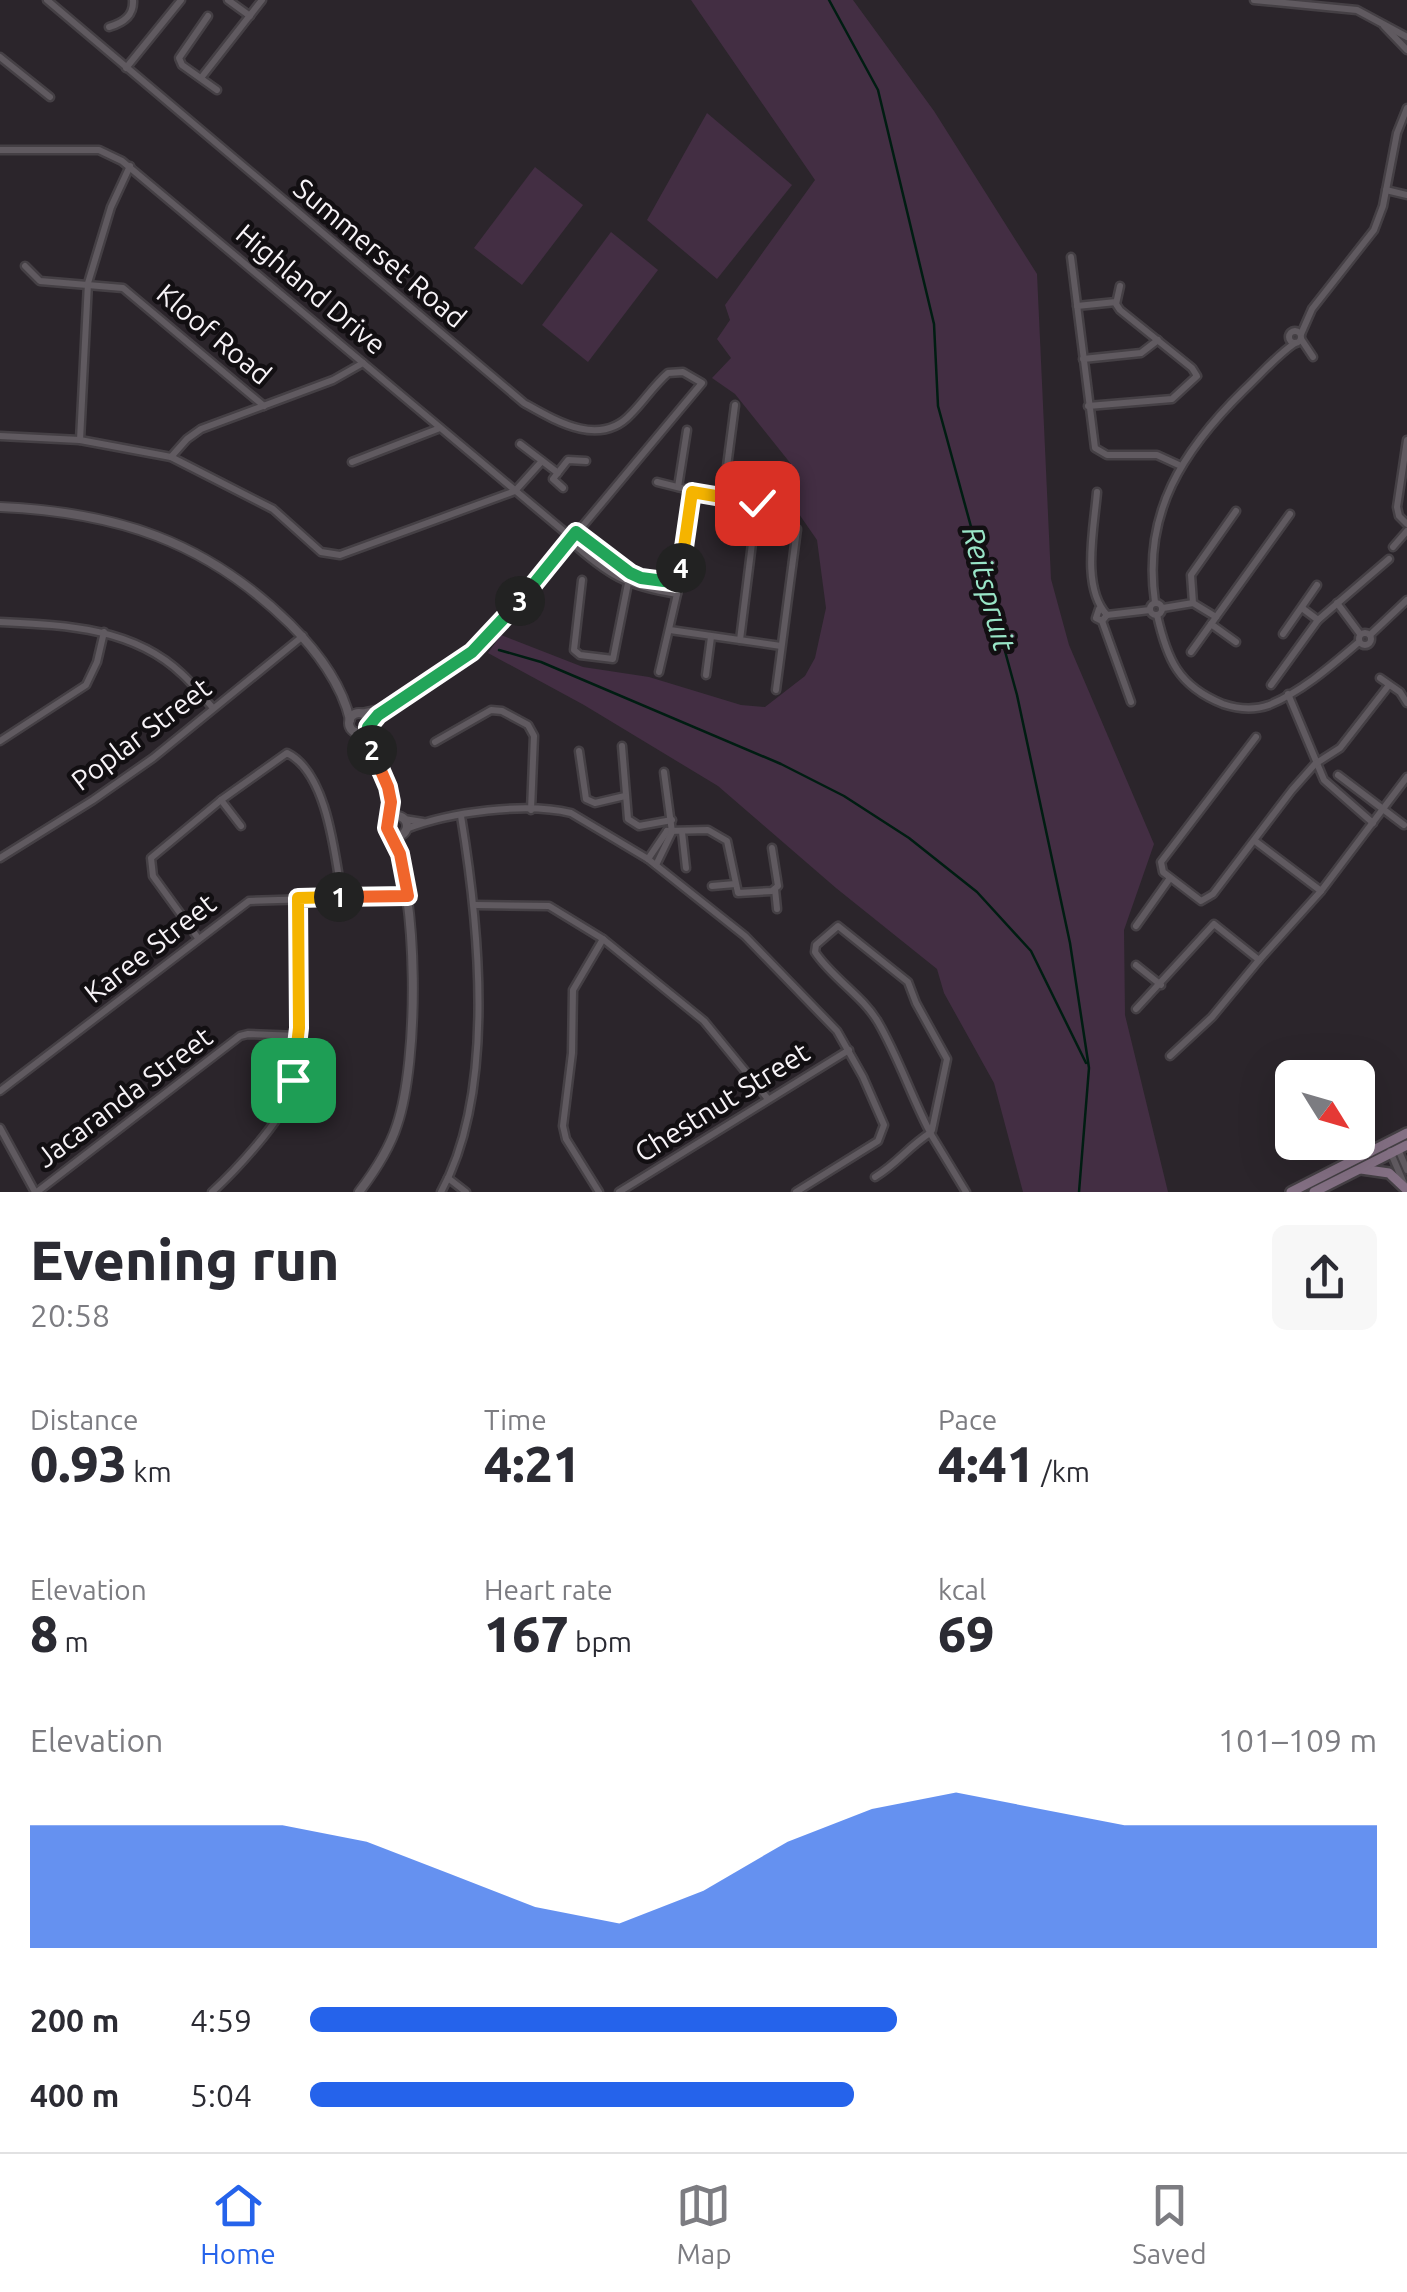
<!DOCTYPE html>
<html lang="en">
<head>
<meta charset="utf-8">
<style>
	body { margin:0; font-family:Ubuntu,sans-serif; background:#f7f7f7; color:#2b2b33; height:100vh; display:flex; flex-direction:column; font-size:38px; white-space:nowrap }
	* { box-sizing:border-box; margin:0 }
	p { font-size:32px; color:#7c7c81 }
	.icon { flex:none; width:55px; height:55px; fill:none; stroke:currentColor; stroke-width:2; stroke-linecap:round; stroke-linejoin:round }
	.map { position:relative; height:1192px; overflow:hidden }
	.panel { display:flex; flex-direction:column; background:#fff; flex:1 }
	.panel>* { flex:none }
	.needle { width:65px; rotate:127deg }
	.buttons { position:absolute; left:1275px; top:1060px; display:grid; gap:20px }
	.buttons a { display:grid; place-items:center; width:100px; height:100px; border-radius:15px; background:#fff; box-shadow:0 10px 40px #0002; font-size:50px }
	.pin { position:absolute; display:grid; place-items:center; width:85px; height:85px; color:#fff; margin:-42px; border-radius:20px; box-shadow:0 5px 15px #0006 }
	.km { position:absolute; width:50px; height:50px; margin:-25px; border-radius:50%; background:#222; color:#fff; font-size:28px; line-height:50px; text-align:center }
	.round { display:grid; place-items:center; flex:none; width:105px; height:105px; border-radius:15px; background:#f7f7f7 }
	.head { display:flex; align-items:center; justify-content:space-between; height:170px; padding:0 30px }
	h1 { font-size:55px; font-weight:800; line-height:75px }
	.stats { display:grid; grid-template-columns:repeat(3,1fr); gap:15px; height:170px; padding:10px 30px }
	.stats div { display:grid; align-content:center }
	.stats b { font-size:50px; font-weight:800 }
	.stats small { font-size:28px; font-weight:400 }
	.stats p { font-size:28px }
	.chart { height:280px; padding:20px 30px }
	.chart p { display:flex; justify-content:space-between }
	.chart svg { width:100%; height:180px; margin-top:10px; fill:#2563eb; opacity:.7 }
	ul { padding:0 30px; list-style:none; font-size:32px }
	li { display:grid; grid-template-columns:160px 120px 1fr; align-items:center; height:75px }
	li i { height:25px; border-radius:12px; background:#2563eb }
	.tabs { display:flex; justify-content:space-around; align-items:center; height:140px; border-top:2px solid #e1e1e2; background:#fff; font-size:28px; color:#7c7c81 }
	.tabs a { display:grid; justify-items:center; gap:5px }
	.tabs .selected { color:#2563eb }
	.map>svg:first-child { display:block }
</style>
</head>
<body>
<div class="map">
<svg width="1407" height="1192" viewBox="0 0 1407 1192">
	<rect width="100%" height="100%" fill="#2b252b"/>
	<g fill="#432e43">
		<polygon points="691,0 853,0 934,111 1037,274 1051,579 1069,645 1154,844 1124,930 1125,1015 1168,1192 1023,1192 994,1083 944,993 937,969 836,888 718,786 584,705 488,653 501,635 583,667 649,677 741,705 765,707 805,676 815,658 826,608 817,540 799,514 790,492 791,464 735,394 712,378 731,358 717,339 730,320 725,305 815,180"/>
		<polygon points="707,113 792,185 717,279 647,220"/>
		<polygon points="535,167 583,205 522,285 474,248"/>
		<polygon points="611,232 658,270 588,362 542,325"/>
	</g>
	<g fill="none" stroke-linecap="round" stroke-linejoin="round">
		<g stroke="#001d12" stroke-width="2.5">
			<polyline points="829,0 878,90 934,324 938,406 1017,695 1070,943 1089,1068 1079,1192"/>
			<polyline points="499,650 541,662 781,764 844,796 909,838 977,892 1031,951 1086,1063"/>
		</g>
		<g stroke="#454045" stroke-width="11">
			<g id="minor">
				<path d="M47,0L524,403C556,421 600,448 631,414C644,401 654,385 668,373L683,372L702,383L495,631L452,669L385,707L369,724"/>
				<polyline points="228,0 250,16"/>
				<polyline points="1254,0 1357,10 1407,37"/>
				<polyline points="208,16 179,58 182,65 217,90"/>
				<polyline points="1384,26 1407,50"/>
				<path d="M109,27C123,23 134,16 133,0"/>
				<polyline points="0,57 50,97"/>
				<polyline points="126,68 181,0"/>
				<polyline points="201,78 262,0"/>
				<path d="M0,150H99L122,161L566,533L569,540C608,575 626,586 677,594"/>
				<polyline points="1386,190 1407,195"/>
				<polyline points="1071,257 1095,448 1107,455 1157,455 1181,466"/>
				<polyline points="25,266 40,281 123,288 264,406"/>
				<polyline points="1077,306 1116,302"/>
				<circle cx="1295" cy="337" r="6"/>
				<polyline points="1301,334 1312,309 1374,230 1383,206 1397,133 1407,108"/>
				<polyline points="1301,339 1313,357"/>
				<polyline points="1083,359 1141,353 1158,340"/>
				<polyline points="1088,406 1172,399 1197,376 1192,368 1120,310 1116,304 1120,286"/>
				<polyline points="0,436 80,440 171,457 273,509 321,552 340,555 515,491 542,461"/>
				<polyline points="80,440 88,283 111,207 130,166"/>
				<polyline points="1407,440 1397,507 1399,516 1407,524"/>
				<polyline points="520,444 558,473"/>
				<polyline points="171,457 187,439 201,429 333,380 363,363"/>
				<polyline points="352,462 440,428"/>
				<polyline points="657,482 709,495 786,506"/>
				<polyline points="678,487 687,430"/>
				<polyline points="563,488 553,479 568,460 586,461"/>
				<path d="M1097,492C1094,529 1081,587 1107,615L1102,621L1096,618L1099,609"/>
				<polyline points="723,497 735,405"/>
				<path d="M575,532C618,562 624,578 679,583"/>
				<polyline points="1393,547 1407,531"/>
				<polyline points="582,580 574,650 580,655 613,659 630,573"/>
				<path d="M1155,602C1142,513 1183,450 1244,390C1261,374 1276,356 1295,343"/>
				<circle cx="1156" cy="609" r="6"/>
				<polyline points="1193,603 1191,575 1236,511"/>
				<polyline points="1337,603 1360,634"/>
				<polyline points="1163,608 1193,603 1216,617"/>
				<polyline points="1302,608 1318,620"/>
				<polyline points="1107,615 1150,610"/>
				<path d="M1157,615C1167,659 1178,686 1223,704C1238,709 1255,710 1269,705C1303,691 1332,665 1359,642"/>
				<polyline points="1102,621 1131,702"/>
				<path d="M0,622C63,625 133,627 182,674C193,684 203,697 213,708"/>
				<polyline points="1211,624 1236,642"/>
				<polyline points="670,630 781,646"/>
				<circle cx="1365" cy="639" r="6"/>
				<polyline points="1283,634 1317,585"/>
				<polyline points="1370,635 1407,600"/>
				<polyline points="740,640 757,503"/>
				<polyline points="1191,652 1290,514"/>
				<polyline points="659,672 677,594 692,492"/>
				<polyline points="706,675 711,637"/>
				<polyline points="1380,678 1400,692 1407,703"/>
				<polyline points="1271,685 1318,620 1389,559"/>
				<polyline points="776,690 797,529"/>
				<polyline points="1288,694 1324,780 1373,823"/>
				<polyline points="361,713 384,708"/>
				<polyline points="1256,737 1161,862 1163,872 1201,901 1213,894 1292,790 1315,764 1340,748 1389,685"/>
				<polyline points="0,741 86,685 97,662 104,632"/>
				<polyline points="435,742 491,710 502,711 528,725 534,736 531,810"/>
				<polyline points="622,746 628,819 639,826 672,820"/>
				<polyline points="579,751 586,799 595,803 625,796"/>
				<polyline points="1338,775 1404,825"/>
				<polyline points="221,800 241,826"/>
				<polyline points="404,819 423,822"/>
				<path d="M406,829C450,812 525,802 571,813L648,859L745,936L837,1031L863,1077L884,1125L878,1141L796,1192"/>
				<polyline points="667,831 708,830 727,841 738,893 772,891 778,886 772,848"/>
				<polyline points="682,832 686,868"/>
				<polyline points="1255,841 1321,891 1407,777"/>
				<polyline points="0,858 93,800 153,758 303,636"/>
				<polyline points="648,859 667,831"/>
				<polyline points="656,865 672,832 664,772"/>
				<polyline points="712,886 735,884"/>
				<polyline points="775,889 777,909"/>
				<polyline points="475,905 549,906 603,939 704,1021 768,1099"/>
				<polyline points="1136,926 1170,878"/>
				<path d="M198,938L153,876L151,858L221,800L287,753C328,773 335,857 342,897"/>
				<polyline points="1136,965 1161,985"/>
				<polyline points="1136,1009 1214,924 1259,960 1321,891"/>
				<polyline points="1170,1056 1212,1017 1259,960"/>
				<polyline points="0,1091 249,901 408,896"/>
				<polyline points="0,1128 35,1192"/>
				<polyline points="1398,1149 1407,1170"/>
				<polyline points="1390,1151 1405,1186"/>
				<path d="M875,1177C898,1163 908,1147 930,1133L932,1130L947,1059L916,1003L908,982L838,926L816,945L815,952C832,978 862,995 878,1022C899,1058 912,1099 932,1136L966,1192"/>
				<polyline points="448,1178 466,1192"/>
				<polyline points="37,1192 240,1036 248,1034 298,1036"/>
				<path d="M212,1192C234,1172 281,1122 290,1094C308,1037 298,958 298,898"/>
				<path d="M441,1192C496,1092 479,925 461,816"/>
				<polyline points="599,1192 566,1139 563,1126 572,1053 573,990 603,939"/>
				<polyline points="619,1192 849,1050"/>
			</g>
		</g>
		<g stroke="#454045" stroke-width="12">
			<g id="tertiary">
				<path d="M0,507C116,512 206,541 290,624C315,649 342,684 350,720"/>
				<circle cx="359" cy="723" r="10"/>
				<path d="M355,732C381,754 392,786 390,819"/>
				<circle cx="397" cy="826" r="10"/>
				<path d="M359,1192C375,1171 389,1150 397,1125C419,1061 419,894 391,834"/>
			</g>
		</g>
		<g stroke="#454045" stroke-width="14">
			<g id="secondary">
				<polyline points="1361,1169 1389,1173 1406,1189"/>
				<polyline points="1291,1192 1407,1133"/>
				<polyline points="1314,1192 1407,1145"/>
			</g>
		</g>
		<use href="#minor" stroke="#605a60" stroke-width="6"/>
		<use href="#tertiary" stroke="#605a60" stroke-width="8"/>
		<use href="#secondary" stroke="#857185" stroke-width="9"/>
	</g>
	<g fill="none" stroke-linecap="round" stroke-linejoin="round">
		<g stroke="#fff" stroke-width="20">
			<polyline id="split-1" points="293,1080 299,1028 298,898 339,897"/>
		</g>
		<g stroke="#fff" stroke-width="20">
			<polyline id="split-2" points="339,897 408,896 400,854 387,828 391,802 388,787 372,750"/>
		</g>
		<g stroke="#fff" stroke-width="20">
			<polyline id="split-3" points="372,750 368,727 378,715 472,652 520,601"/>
		</g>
		<g stroke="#fff" stroke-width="20">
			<polyline id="split-4" points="520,601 576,532 630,573 641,578 679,583 681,568"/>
		</g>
		<g stroke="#fff" stroke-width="20">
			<polyline id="split-5" points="681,568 692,492 757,503"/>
		</g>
		<use href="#split-1" stroke="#f5b400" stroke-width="12"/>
		<use href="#split-2" stroke="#f0652b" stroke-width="12"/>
		<use href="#split-3" stroke="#22a559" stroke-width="12"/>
		<use href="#split-4" stroke="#22a559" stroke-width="12"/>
		<use href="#split-5" stroke="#f5b400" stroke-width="12"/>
	</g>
	<g text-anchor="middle" stroke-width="9" stroke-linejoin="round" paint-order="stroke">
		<g font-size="28" fill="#f7f3f7" stroke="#120f12">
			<text transform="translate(380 253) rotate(40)" y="10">Summerset Road</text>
			<text transform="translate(311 289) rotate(40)" y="10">Highland Drive</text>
			<text transform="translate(214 334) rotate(40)" y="10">Kloof Road</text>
			<text transform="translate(141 734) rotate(-37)" y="10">Poplar Street</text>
			<text transform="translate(150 948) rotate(-38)" y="10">Karee Street</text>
			<text transform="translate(124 1097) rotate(-37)" y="10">Jacaranda Street</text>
			<text transform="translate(722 1102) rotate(-32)" y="10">Chestnut Street</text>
		</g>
		<g font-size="30" font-style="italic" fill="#99e5c7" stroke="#120f12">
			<text transform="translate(988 589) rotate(75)" y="10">Reitspruit</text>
		</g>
	</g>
</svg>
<div class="buttons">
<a><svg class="needle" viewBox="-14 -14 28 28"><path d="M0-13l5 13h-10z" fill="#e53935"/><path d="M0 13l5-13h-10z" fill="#7c7c81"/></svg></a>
</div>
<div class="pin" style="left:293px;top:1080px;background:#1e9e55"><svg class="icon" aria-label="arrive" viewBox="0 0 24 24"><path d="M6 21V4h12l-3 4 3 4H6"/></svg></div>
<div class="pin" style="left:757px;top:503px;background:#d93025"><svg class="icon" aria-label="check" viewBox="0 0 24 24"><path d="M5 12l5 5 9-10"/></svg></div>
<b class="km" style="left:339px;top:897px">1</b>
<b class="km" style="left:372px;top:750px">2</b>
<b class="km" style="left:520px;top:601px">3</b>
<b class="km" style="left:681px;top:568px">4</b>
</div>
<section class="panel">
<div class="head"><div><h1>Evening run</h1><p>20:58</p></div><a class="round"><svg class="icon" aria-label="share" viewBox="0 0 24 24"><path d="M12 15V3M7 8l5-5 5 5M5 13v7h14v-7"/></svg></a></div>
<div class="stats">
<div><p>Distance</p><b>0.93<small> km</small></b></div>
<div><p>Time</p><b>4:21</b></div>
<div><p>Pace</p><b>4:41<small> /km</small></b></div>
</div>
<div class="stats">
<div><p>Elevation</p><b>8<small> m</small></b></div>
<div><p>Heart rate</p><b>167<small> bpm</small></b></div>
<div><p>kcal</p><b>69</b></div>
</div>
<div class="chart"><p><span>Elevation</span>101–109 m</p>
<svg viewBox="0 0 160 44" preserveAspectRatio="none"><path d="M0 44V14L10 14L20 14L30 14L40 18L50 26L60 34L70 38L80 30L90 18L100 10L110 6L120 10L130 14L140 14L150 14L160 14V44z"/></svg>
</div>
<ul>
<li><b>200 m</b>4:59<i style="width:55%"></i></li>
<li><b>400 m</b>5:04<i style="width:51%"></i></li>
</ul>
</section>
<nav class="tabs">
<a class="selected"><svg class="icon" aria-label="home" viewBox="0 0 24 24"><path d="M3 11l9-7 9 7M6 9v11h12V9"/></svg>Home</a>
<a><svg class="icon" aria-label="map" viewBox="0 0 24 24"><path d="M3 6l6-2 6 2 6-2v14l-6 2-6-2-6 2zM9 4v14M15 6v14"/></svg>Map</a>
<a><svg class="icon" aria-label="saved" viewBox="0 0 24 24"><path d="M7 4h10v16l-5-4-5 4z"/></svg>Saved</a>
</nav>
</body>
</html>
